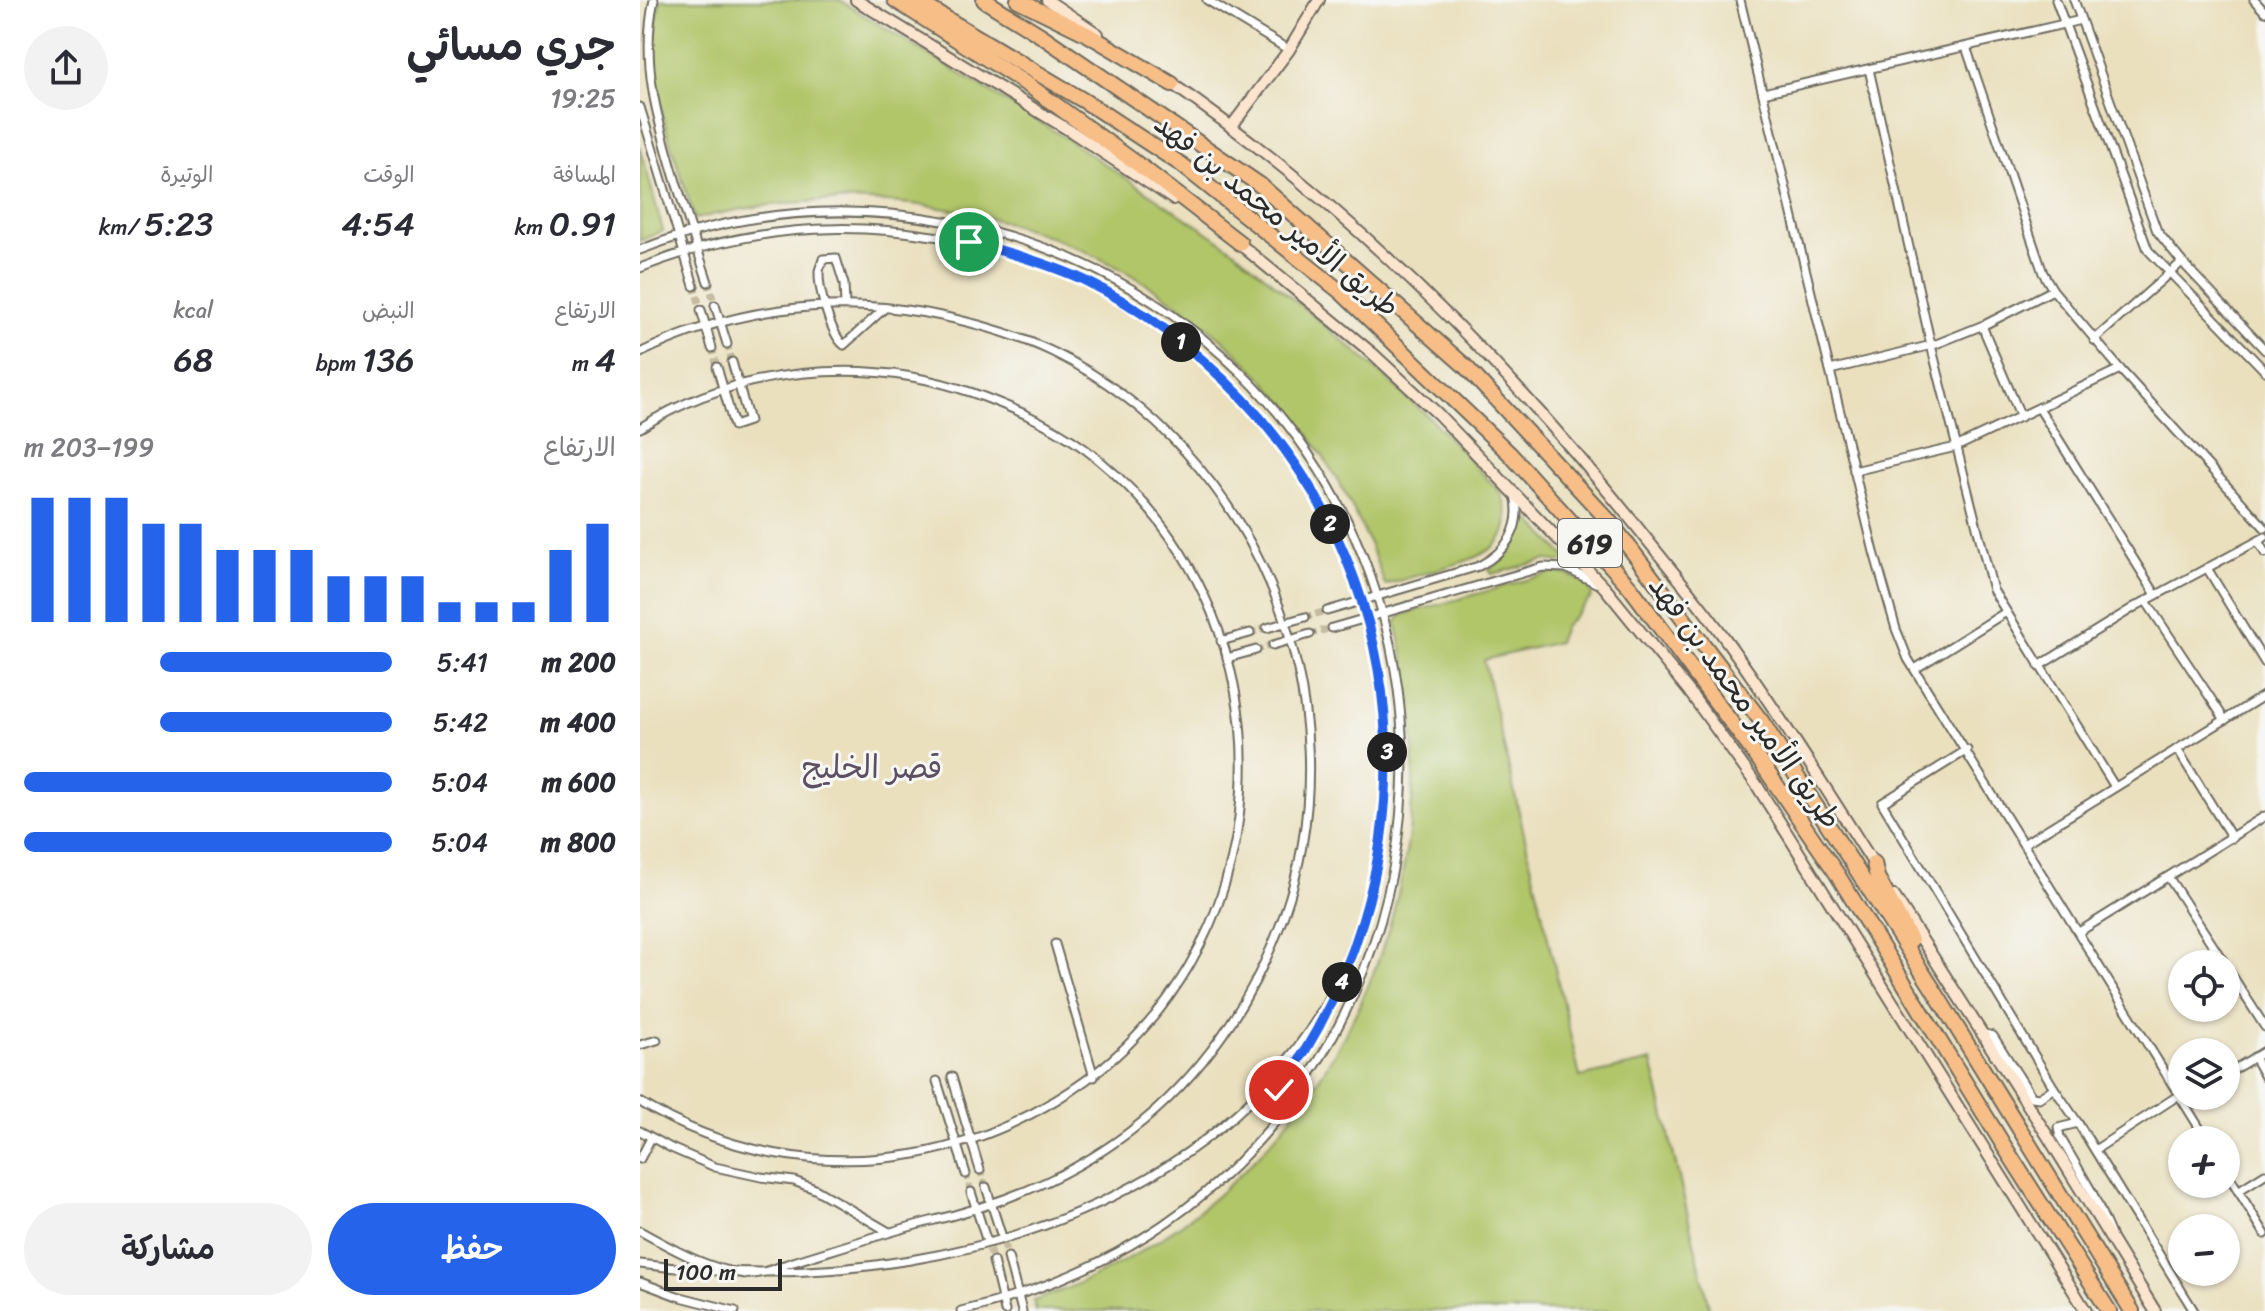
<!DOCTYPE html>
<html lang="ar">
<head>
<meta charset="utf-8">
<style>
	body { margin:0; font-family:Sriracha,"Playpen Sans Arabic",sans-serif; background:#f2f2f3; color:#2b2b33; direction:rtl; height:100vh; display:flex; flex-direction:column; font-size:30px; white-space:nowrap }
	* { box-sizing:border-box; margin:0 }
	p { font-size:26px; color:#7c7c81 }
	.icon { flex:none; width:44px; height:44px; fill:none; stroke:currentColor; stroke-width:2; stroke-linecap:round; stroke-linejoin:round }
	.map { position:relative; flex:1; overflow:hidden; direction:ltr }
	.drawer { display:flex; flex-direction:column; background:#fff; width:640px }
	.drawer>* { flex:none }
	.buttons { position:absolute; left:1528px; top:950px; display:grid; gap:16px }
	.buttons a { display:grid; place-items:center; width:72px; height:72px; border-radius:50%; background:#fff; box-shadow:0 2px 6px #0004; font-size:40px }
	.scale { position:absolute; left:24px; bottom:20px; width:118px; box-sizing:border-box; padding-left:8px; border:4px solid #2b2b2b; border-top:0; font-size:22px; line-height:28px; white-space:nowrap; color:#2b2b2b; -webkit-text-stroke:6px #f6f6f2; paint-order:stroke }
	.pin { position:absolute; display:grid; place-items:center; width:68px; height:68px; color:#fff; margin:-34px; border:4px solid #fff; border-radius:50%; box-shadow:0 2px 8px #0007 }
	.km { position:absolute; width:40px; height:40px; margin:-20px; border-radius:50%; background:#222; color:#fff; font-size:22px; line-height:40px; text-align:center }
	.round { display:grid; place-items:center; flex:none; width:84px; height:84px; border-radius:42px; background:#f2f2f3 }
	.headline { display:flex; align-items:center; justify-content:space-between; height:136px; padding:0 24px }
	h1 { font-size:44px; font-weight:600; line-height:60px }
	.figures { display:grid; grid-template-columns:repeat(3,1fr); gap:12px; height:136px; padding:8px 24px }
	.figures div { display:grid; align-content:center }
	.figures b { font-size:34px; font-weight:600 }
	.figures small { font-size:22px; font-weight:400 }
	.figures p { font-size:22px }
	.chart { height:224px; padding:16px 24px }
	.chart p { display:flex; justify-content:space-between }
	.chart svg { width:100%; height:144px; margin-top:8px; stroke:#2563eb; stroke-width:6 }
	.cta { display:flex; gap:16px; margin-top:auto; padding:16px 24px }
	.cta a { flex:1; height:92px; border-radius:48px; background:#2563eb; color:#fff; font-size:32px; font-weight:600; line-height:92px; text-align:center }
	.cta a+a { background:#f2f2f3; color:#2b2b33 }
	ul { padding:0 24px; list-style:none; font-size:26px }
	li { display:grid; grid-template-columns:128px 96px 1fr; align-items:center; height:60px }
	li i { height:20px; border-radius:10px; background:#2563eb }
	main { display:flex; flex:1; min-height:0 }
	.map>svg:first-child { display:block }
</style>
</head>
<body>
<main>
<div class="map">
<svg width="1625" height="1311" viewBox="0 0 1625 1311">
	<rect width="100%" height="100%" fill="#f6f6f2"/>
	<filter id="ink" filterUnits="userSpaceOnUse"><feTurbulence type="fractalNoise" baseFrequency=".0125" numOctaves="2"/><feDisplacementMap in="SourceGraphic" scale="16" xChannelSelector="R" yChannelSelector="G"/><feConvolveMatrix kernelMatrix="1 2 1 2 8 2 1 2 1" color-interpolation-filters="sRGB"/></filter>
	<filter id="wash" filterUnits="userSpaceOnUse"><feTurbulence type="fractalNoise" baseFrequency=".006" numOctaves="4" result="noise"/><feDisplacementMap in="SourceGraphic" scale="32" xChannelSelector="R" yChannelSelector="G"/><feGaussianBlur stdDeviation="1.8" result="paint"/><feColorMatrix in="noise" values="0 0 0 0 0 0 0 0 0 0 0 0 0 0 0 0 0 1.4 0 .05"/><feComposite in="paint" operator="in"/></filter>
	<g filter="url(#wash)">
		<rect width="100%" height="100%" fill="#eae0be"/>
		<g fill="#b1c569" stroke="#6e784a" stroke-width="2">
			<path d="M21,0H199L427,139L594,250L726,360L791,419L861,493C883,546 839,558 799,569C781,574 763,580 745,585C645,293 351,146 55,219C33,149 0,74 21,0Z"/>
			<polygon points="0,146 23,231 0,241"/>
			<path d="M883,513L932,563L906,560L852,574L849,570C871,556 880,539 883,513Z"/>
			<path d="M914,572C928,573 938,579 950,587L952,597L924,627L918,642L844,660L940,1077L1012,1061L1070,1311H396L393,1301C671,1208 828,905 756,623L762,615Z"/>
		</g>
	</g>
	<g filter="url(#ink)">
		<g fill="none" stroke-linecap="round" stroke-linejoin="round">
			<g stroke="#c4bca1" stroke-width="7" stroke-dasharray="7 3.5" stroke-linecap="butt">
				<polyline points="68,282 75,305"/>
				<polyline points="54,286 61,310"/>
				<polyline points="87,344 92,362"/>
				<polyline points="72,348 77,367"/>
				<polyline points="665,617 687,611"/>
				<polyline points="610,633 627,628"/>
				<polyline points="670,634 692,628"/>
				<polyline points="616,650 633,645"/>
				<polyline points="340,1170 346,1187"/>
				<polyline points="326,1174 331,1192"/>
				<polyline points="361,1234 368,1257"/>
				<polyline points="346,1239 353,1261"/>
			</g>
			<g stroke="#6e6a5e" stroke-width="11">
				<g id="minor">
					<path d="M14,0C0,62 18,122 36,182C47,215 57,249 68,282"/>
					<polyline points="567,0 649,50"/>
					<polyline points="1100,0 1234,552 1256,629 1268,659 1567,1140"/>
					<polyline points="1416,0 1508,250 1625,371"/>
					<polyline points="1434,0 1517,231 1542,262 1625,350"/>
					<polyline points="1614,0 1625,12"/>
					<polyline points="1326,47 1403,273 1413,290 1480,369 1625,528"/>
					<polyline points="1229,69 1291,345 1353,590 1475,787"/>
					<polyline points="1123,93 1441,20"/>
					<polyline points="0,107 54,286"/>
					<path d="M0,250C100,210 204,203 309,222C427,243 532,300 614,386C826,611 808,969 582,1178C509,1245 418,1288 321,1311"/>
					<path d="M0,268C132,216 262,217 396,262C497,296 583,366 646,452C711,541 746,651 747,761C749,1152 360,1311 0,1264"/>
					<polyline points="75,305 87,344"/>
					<path d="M205,305L204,284L196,258L183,259C183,261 179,269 179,271C178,289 191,335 204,345L245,308"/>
					<polyline points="61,310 72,348"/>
					<polyline points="1342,326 1381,417"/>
					<polyline points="1454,340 1542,262"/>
					<path d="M0,353C89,309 188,296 286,313C329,321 373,333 413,352C617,453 719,700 644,915C617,990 574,1058 515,1111C448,1170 372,1202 287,1222C241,1234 196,1249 150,1263C137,1267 119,1276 105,1274C67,1269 33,1249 0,1231"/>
					<polyline points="77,367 94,426 109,421 92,362"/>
					<polyline points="1190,370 1296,344 1346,324 1413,290"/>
					<polyline points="1399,408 1516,595"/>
					<path d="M0,428C95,367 227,355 333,393C377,409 422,429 459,460C665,630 647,962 416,1100C373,1126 325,1145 275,1154C179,1170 84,1153 0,1102"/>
					<polyline points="1214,471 1316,447 1480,369"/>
					<polyline points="1618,541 1625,553"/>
					<polyline points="1567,568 1625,663"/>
					<polyline points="1506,601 1585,720"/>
					<path d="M687,611L839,566C866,552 883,528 875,495"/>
					<polyline points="627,628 665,617"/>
					<polyline points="692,628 903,567 926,568 956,583"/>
					<polyline points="581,641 610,633"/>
					<polyline points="633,645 670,634"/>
					<polyline points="587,658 616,650"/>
					<polyline points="1399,666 1496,606 1625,537"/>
					<polyline points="1275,669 1366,612"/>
					<polyline points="1537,749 1592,838"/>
					<polyline points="1327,750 1242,803 1414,1088 1438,1123 1554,1311"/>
					<polyline points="1385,843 1625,695"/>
					<polyline points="1529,878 1585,964"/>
					<polyline points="1439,932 1625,816"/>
					<polyline points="415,944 454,1077"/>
					<polyline points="1586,966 1625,1027"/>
					<polyline points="1341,1033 1353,1036 1392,1097 1399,1098 1414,1088"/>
					<polyline points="0,1045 17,1040"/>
					<polyline points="1614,1057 1625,1077"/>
					<polyline points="1586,1074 1625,1051"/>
					<polyline points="312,1077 340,1170"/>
					<polyline points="297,1081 326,1174"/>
					<polyline points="1438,1123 1418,1128 1420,1137 1452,1192 1471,1235"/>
					<polyline points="0,1131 31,1148 75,1167 121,1177 154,1181 175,1189 249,1232"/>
					<polyline points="1455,1150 1539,1095"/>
					<polyline points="0,1159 11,1138"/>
					<polyline points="1586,1171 1625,1234"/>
					<polyline points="346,1187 361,1234"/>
					<polyline points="1598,1191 1625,1174"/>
					<polyline points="331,1192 346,1239"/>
					<polyline points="368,1257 382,1311"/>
					<polyline points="353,1261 365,1311"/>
					<polyline points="0,1282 37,1296 95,1311"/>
				</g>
			</g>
			<g stroke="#6e6a5e" stroke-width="14">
				<g id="secondary">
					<polyline points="216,0 432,132 533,199"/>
					<polyline points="407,0 458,34"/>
					<path d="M528,81C713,209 874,371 1013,547C1036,576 1059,603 1081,633C1136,709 1186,789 1237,869"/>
					<polyline points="591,127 649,50 679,0"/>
					<polyline points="596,241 732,353 797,413 965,588 1048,690 1116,784 1446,1311"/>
					<polyline points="1254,896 1407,1135 1515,1311"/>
				</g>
			</g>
			<g stroke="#6e6a5e" stroke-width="18">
				<g id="motorway">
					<polyline points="255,0 391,87 507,171 600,243"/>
					<polyline points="275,0 446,102 542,165 701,292 870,454 990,587 1120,761 1197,874 1364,1146 1469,1311"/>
					<polyline points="344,0 402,36 620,185 825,366 970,522 1122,722 1293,989 1492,1311"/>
					<polyline points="378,0 447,34 532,84"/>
					<polyline points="1234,863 1237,877 1271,940"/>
				</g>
			</g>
			<use href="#minor" stroke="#fff" stroke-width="7"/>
			<use href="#secondary" stroke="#fce5cf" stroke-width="10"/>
			<use href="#motorway" stroke="#f7be88" stroke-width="14"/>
		</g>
	</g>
	<g fill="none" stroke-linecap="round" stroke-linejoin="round" filter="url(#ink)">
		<g stroke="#fff" stroke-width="16">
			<path id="route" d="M329,242C368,252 407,263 444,280C504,309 557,351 603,399C784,592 791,879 639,1090"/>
		</g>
		<use href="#route" stroke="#2563eb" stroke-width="10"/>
	</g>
	<g text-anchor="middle" stroke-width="6" stroke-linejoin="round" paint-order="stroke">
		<rect fill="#f6f6f2" stroke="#686867" stroke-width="2" x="918" y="519" width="64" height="48" rx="6"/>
		<g font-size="28" font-weight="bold" fill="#2b2b2b">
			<text x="950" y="553">619</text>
		</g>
		<g font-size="30" fill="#2b2b2b" stroke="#f6f6f2">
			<text transform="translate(637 215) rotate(39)" y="10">طريق الأمير محمد بن فهد</text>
			<text transform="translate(1105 702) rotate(54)" y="10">طريق الأمير محمد بن فهد</text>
		</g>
		<g font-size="32" fill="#5d5062" stroke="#f6f6f2">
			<text x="232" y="778">قصر الخليج</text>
		</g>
	</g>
</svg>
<div class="buttons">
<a><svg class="icon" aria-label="locate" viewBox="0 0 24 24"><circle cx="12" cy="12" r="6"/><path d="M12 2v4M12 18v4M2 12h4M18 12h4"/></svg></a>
<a><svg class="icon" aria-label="layers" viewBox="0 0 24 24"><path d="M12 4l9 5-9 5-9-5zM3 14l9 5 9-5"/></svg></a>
<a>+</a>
<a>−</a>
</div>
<div class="scale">100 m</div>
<div class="pin" style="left:329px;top:242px;background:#1e9e55"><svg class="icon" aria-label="arrive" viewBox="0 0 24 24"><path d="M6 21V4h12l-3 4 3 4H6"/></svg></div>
<div class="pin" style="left:639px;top:1090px;background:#d93025"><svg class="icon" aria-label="check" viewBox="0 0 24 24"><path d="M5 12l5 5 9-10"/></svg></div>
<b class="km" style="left:541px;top:342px">1</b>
<b class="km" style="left:690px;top:524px">2</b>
<b class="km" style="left:747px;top:752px">3</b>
<b class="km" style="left:702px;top:982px">4</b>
</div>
<section class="drawer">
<div class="headline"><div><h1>جري مسائي</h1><p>19:25</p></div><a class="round"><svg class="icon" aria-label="share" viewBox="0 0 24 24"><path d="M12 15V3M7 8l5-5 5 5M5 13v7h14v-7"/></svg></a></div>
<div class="figures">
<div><p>المسافة</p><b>0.91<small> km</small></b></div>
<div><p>الوقت</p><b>4:54</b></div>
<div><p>الوتيرة</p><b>5:23<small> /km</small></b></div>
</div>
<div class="figures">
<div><p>الارتفاع</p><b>4<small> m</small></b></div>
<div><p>النبض</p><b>136<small> bpm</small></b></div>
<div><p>kcal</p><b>68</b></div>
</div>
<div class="chart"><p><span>الارتفاع</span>199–203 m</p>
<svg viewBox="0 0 160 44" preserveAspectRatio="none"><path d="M5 44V6M15 44V6M25 44V6M35 44V14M45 44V14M55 44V22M65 44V22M75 44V22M85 44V30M95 44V30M105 44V30M115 44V38M125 44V38M135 44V38M145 44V22M155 44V14"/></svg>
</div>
<ul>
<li><b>200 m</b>5:41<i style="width:63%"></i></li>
<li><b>400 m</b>5:42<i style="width:63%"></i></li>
<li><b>600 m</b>5:04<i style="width:100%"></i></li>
<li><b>800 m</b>5:04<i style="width:100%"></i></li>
</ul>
<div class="cta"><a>حفظ</a><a>مشاركة</a></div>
</section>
</main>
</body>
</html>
